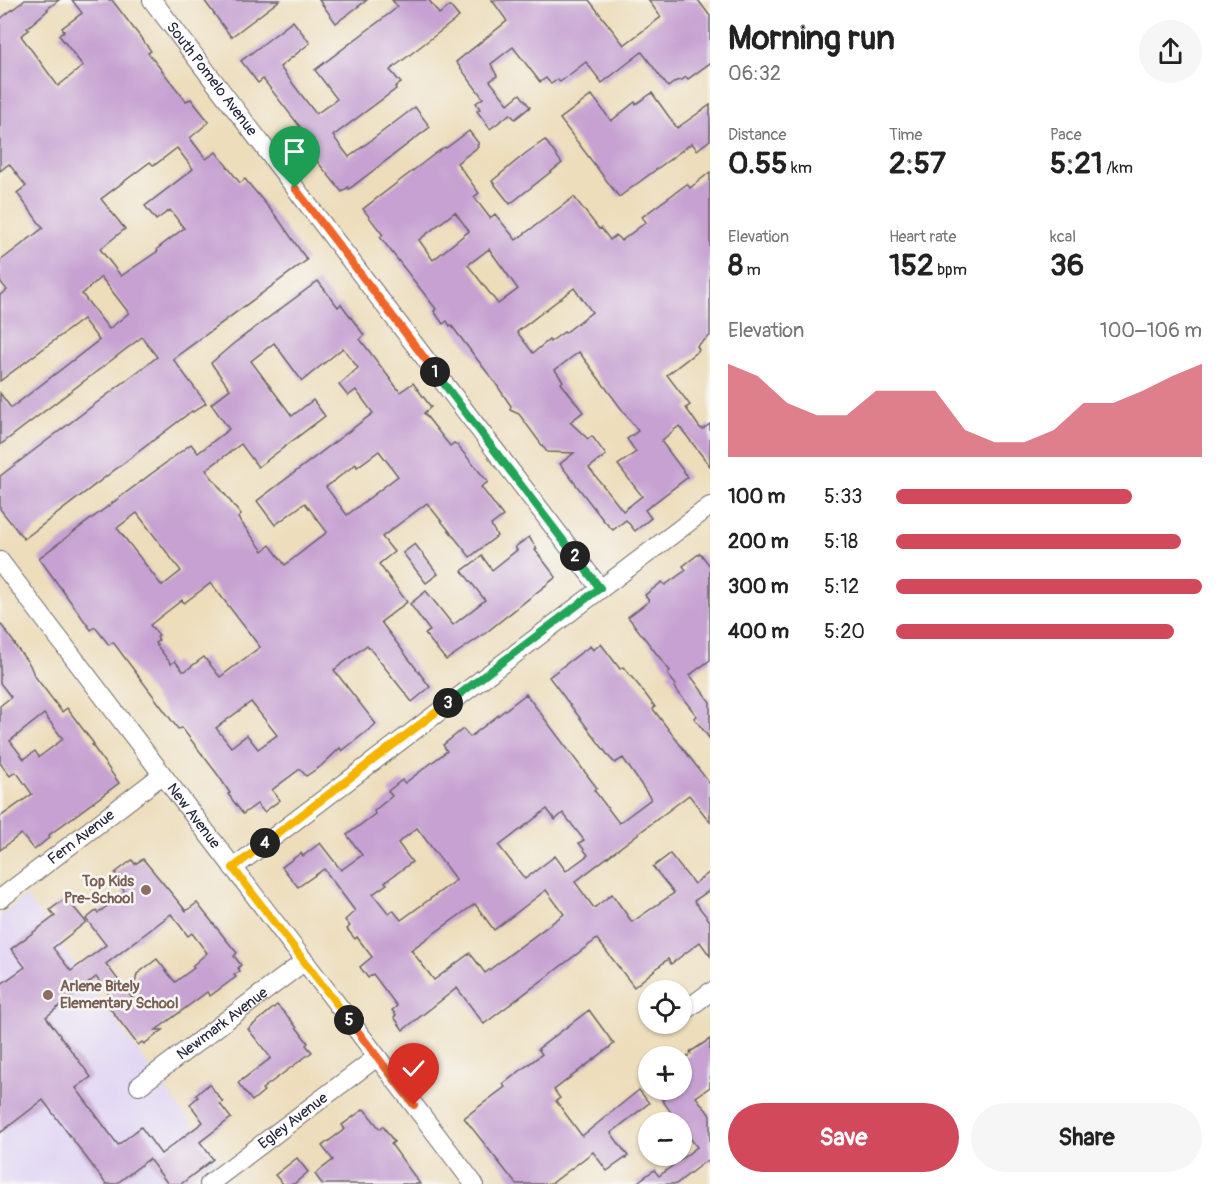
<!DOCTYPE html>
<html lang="en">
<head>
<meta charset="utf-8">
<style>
	body { margin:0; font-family:Pangolin,sans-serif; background:#f6f6f6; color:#222; height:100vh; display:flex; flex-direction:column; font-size:22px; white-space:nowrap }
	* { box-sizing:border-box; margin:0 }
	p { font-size:20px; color:#767676 }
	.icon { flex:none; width:33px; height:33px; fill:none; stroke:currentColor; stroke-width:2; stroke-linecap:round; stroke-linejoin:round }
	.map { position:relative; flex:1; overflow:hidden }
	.side { display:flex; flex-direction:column; background:#fff; width:510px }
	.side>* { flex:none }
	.buttons { position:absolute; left:638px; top:980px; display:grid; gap:12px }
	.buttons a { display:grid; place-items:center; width:54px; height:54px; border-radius:50%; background:#fff; box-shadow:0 2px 4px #0004; font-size:30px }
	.pin { position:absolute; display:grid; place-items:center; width:51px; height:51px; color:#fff; margin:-62px -26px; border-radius:50% 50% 50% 0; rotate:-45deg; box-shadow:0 0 6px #0007 }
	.pin .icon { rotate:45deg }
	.km { position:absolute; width:30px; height:30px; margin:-15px; border-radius:50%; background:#222; color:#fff; font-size:16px; line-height:30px; text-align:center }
	.round { display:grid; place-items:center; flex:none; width:63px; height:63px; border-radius:32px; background:#f6f6f6 }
	.headline { display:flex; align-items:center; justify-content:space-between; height:102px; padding:0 18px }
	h1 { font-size:33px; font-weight:700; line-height:45px }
	.stats { display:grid; grid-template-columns:repeat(3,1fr); gap:9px; height:102px; padding:6px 18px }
	.stats div { display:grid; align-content:center }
	.stats b { font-size:30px; font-weight:700 }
	.stats small { font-size:16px; font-weight:400 }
	.stats p { font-size:16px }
	.chart { height:168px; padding:12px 18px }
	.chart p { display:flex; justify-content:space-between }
	.chart svg { width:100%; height:108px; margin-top:6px; fill:#d1495b; opacity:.7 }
	.cta { display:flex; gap:12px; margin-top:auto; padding:12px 18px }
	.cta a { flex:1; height:69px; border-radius:36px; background:#d1495b; color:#fff; font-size:24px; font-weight:700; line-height:69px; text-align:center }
	.cta a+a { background:#f6f6f6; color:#222 }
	ul { padding:0 18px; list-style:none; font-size:20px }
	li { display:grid; grid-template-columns:96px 72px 1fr; align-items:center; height:45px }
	li i { height:15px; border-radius:8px; background:#d1495b }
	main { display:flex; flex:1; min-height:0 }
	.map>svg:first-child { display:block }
</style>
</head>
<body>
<main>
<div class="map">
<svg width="710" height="1184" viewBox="0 0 710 1184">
	<rect width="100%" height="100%" fill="#f6f6f2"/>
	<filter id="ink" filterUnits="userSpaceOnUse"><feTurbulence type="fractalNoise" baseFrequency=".0167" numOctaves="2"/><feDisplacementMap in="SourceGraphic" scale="12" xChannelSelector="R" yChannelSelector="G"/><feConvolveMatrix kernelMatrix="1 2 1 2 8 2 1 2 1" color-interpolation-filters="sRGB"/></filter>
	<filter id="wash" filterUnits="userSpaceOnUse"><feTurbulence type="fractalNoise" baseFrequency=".008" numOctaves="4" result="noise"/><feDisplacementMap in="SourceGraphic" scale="24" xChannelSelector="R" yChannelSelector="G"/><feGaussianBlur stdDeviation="1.35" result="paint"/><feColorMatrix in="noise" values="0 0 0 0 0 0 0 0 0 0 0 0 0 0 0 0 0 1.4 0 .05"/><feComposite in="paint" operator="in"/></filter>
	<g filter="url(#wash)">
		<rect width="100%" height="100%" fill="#edddbb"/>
		<polygon fill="#e0d4f4" points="26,896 154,1074 218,1158 190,1184 0,1184 0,916"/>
		<g id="blocks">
			<g fill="#c6a1d1" fill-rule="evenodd">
				<path d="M25,0H59L47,9L48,10L27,28L29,30L21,36L58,86L83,66L59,35L64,31L62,28L82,13L72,0H112L151,51L148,53L186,101L191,99L209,122L190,138L206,159L216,152L240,183L245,179L279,220L307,260L173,359L206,403L193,412L192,411L24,539L0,509V476L157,357L142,337L0,445V393L11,408L99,340L83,319L0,381V295L7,290L0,281V261L43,228L17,193L26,186L9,164L0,171V19ZM177,148L193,169L145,206L156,220L170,210L184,228L157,249L158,251L121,276L100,249L125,229L101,199L150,162L153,165L156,164ZM101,277L129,313L109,329L82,294Z"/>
				<polygon points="204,0 280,0 231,37"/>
				<polygon points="319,0 367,0 336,23"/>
				<polygon points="392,0 429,0 439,14 450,6 459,17 390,70 401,83 395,87 396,89 333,136 349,157 415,107 430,127 349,189 348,187 342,192 294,133 301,128 263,79 258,83 241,61 293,21 310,43 280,67 316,114 337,99 315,70 398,7"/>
				<polygon points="492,0 589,0 624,45 661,17 648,0 698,0 710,16 710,63 688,79 686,77 682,80 676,81 668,87 642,52 602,83 586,62 560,82 558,79 551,84 546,78 540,82 513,47 491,64 497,76 490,81 508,104 520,94 530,107 515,119 510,114 490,129 477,111 480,109 476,103 483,98 456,62 507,21"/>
				<polygon points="652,93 677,128 710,105 710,140 697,150 692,143 619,197 560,119 592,95 611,121 635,102 636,104"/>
				<path d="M469,131L479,144L477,145L478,147L457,163L479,193L474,197L490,218L495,214L516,240L574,197L599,229L601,228L610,240L616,235L621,241L646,222L642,217L687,184L690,188L710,172V336L697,346L699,350L667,375L690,405L686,408L700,428L703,429L710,424V466L679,426L661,441L688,477L645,510L651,518L635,531L626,520L613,530L604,521L560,464L574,453L547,452L519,414L510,410L511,406L496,384L451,325L450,326L447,321L443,324L434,311L436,309L380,237L383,235L363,209L436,153L445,147L446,148ZM455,212L469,231L433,260L419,240ZM489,249L518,289L498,304L468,265ZM574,288L592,312L565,333L564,332L550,342L549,340L533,353L517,332ZM579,352L638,431L627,439L636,452L618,465L642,496L623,511L589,468L606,455L592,436L588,439L570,422L583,412L561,383L563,381L555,370Z"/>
				<polygon points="545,140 562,163 510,204 492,181 526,153"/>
				<path d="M318,281L338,307L341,304L352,319L364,335L360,339L400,392L413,383L431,407L424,413L450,446L454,443L457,445L488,482L481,487L503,516L491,525L497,536L470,557L427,503L382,537L394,552L379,564L407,602L381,622L430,687L412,702L367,645L334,670L376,724L342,751L340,748L321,766L306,776L300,769L272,790L280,800L264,812L257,804L243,814L228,794L230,793L218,775L182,728L178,729L113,642L109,645L95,627L91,630L39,558L191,444L198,453L229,429L211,404L230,389L211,363L233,344ZM274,343L302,381L343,348L358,368L339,385L348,396L356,390L373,413L257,501L275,525L305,503L327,532L285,565L270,545L263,551L238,518L241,515L206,470L241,444L258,467L325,416L313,400L292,416L251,361ZM379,451L398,476L347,515L326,487L356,464L357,467ZM137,513L181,571L162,586L117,528ZM211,583L260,647L220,677L204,657L185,671H183L175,661L171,664L155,643L159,640L157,637L159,635L150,625L182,600L184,603ZM251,702L277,735L258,749L247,735L231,747L216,728Z"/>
				<polygon points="529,537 537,549 535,550 556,577 483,635 446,660 425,634 430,631 410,604 426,591 453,625 485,600 462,571 482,556 492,570 517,550 515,547"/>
				<polygon points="415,544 438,574 426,583 403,553"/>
				<polygon points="700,553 710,566 710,660 690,675 710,702 710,739 694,718 697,716 674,687 676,685 667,674 670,671 628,617 649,601 645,595 662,582 665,585 686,570 683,566"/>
				<path d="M0,623L15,644H14L30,665L34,675L62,712L67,708L94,744L92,745L119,783L49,835L50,837L34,850L21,834L0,850V817L32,794L18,774L15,772L10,776L0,763V706L11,697L0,683ZM44,714L63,739L39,757L35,751L24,759L10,741Z"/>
				<path d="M601,644L620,669L623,667L640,687L655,707L653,709L710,784V822L689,795L575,882L594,908L612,894L632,922L674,893L653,867L670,854L694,884L710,872V890L694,901L710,921V956L700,942L671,964L668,959L634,987L597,939L484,1024L457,988L403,1030L394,1017L396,1015L392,1010L397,1006L373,974L368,978L360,967L372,957L357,937L355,939L347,929L350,926L345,920L355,911L324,869L298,887L282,867L301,853L303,856L320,843L341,870L362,855L347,835L375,814L374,811L392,796L388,791L402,780L405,783L447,751L443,745L463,729L470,737L526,694L597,788L594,790L619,823L651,799L623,758L615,763L610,758L549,677L590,646L593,650ZM547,809L555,820L563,813L584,840L579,843L588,855L566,871L555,856L525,879L499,846ZM417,828L456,880L401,920L393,910L389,914L373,894L387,884L385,882L412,862L398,843ZM546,890L564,914L485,973L470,953L434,980L411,950L475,904L494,930Z"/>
				<path d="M143,859L186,911L197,903L228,942L237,953L234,956L241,965L238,968L240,971L234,975L236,977L210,996L207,992L156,1030H163L144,1044L142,1042L138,1045L109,1007L115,1002L96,977L46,1017L91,1077L76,1088L118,1145L141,1127L161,1154L203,1122L190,1104L198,1097L196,1095L209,1084L223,1102L220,1104L231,1118L200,1142L213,1159L181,1184H168L149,1159L116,1184H106L43,1100L0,1133V985L25,967L11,949L55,916L50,910L66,898L86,922L53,948L71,971L106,945L86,919L96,911L98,913L125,892L118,883L122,881L115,873L132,860L135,864ZM171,914L188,936L192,933L207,953L192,966L194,968L175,982L157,959L137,974L132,998L106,964Z"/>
				<polygon points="277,1005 291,1020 308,1043 306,1045 312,1052 262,1089 264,1091 252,1101 238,1083 271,1058 248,1029"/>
				<polygon points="589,1010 614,1044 554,1090 560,1098 556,1101 582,1136 639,1090 649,1103 611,1133 628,1156 607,1171 593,1152 551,1184 516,1184 464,1118 505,1087 503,1084 542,1054 538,1049"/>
				<polygon points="710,1039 710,1087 696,1097 710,1115 710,1165 707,1160 676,1184 635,1184 654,1170 659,1176 697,1147 681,1126 681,1122 678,1122 662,1100 677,1089 681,1089 681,1061 691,1054 690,1052"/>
				<polygon points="364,1109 380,1129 383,1126 394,1142 391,1144 420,1184 322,1184 315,1174 333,1160 322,1146 345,1129 342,1125"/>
				<polygon points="297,1158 308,1172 294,1184 283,1184 275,1175"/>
			</g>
		</g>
	</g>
	<g filter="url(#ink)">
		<use href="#blocks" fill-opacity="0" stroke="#696368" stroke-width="1.5"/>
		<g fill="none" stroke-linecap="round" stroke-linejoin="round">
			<g stroke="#696368" stroke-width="20">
				<g id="minor">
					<path id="s1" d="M152,0L600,588"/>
					<path id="s2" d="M0,561L474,1184"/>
					<polyline points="233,868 710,506"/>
					<path id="s3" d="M0,899L162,775"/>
					<polyline points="683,1012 710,992"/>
					<path id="s4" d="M139,1086L305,961"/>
					<path id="s5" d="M209,1184L377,1057"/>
				</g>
			</g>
			<use href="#minor" stroke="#fff" stroke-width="18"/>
		</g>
	</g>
	<g fill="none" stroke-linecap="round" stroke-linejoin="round" filter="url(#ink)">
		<g stroke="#fff" stroke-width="12">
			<polyline id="split-1" points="295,188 435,372"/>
		</g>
		<g stroke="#fff" stroke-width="12">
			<polyline id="split-2" points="435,372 575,556"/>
		</g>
		<g stroke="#fff" stroke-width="12">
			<polyline id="split-3" points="448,703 600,588 575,556"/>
		</g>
		<g stroke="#fff" stroke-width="12">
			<polyline id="split-4" points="265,843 448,703"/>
		</g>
		<g stroke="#fff" stroke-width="12">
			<polyline id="split-5" points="265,843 233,868 349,1020"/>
		</g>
		<g stroke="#fff" stroke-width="12">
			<polyline id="split-6" points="349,1020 414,1105"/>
		</g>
		<use href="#split-1" stroke="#f0652b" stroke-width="8"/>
		<use href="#split-2" stroke="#22a559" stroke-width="8"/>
		<use href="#split-3" stroke="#22a559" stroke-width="8"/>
		<use href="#split-4" stroke="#f5b400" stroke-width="8"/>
		<use href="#split-5" stroke="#f5b400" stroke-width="8"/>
		<use href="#split-6" stroke="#f0652b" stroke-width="8"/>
	</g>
	<g fill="#8d6e63" stroke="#f6f6f2" stroke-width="2">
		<circle cx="146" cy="890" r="6"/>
		<circle cx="48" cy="995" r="6"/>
	</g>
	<g text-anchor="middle" stroke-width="5" stroke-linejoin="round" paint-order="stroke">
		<g font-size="15" fill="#22223b" stroke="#f6f6f2">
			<text dy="5" stroke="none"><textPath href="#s1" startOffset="99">South Pomelo Avenue</textPath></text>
			<text dy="5" stroke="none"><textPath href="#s2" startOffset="320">New Avenue</textPath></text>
			<text dy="5" stroke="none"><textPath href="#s3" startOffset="102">Fern Avenue</textPath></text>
			<text dy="5" stroke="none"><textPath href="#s4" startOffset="104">Newmark Avenue</textPath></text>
			<text dy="5" stroke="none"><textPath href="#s5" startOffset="105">Egley Avenue</textPath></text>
		</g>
		<g font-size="15" font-weight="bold" fill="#785e54" stroke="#f6f6f2" text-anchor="end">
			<text x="134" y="886">Top Kids<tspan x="134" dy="17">Pre-School</tspan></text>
			<text x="60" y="991" text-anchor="start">Arlene Bitely<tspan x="60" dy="17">Elementary School</tspan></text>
		</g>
	</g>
</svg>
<div class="buttons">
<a><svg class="icon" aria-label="locate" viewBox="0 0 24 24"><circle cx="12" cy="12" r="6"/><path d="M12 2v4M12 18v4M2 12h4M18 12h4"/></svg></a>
<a>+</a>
<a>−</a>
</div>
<div class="pin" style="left:295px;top:188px;background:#1e9e55"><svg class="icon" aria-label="arrive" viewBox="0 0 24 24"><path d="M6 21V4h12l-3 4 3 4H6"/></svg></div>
<div class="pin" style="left:414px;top:1105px;background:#d93025"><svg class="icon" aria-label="check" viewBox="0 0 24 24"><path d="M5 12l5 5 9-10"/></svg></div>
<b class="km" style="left:435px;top:372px">1</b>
<b class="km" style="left:575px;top:556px">2</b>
<b class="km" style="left:448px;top:703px">3</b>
<b class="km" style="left:265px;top:843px">4</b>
<b class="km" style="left:349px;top:1020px">5</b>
</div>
<section class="side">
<div class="headline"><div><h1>Morning run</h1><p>06:32</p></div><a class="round"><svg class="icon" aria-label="share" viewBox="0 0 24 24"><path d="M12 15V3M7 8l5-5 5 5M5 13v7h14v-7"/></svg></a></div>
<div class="stats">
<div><p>Distance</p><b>0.55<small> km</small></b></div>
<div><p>Time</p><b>2:57</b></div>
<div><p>Pace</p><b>5:21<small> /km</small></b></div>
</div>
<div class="stats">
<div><p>Elevation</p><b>8<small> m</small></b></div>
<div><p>Heart rate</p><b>152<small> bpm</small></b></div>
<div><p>kcal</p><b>36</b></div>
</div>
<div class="chart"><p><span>Elevation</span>100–106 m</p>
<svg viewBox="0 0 160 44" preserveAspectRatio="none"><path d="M0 44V6L10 11L20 22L30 27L40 27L50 17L60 17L70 17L80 33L90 38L100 38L110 33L120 22L130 22L140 17L150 11L160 6V44z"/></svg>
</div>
<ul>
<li><b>100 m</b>5:33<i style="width:77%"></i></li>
<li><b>200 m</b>5:18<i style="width:93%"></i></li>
<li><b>300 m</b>5:12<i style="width:100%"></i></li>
<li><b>400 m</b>5:20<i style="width:91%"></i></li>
</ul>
<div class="cta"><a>Save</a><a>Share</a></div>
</section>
</main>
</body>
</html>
